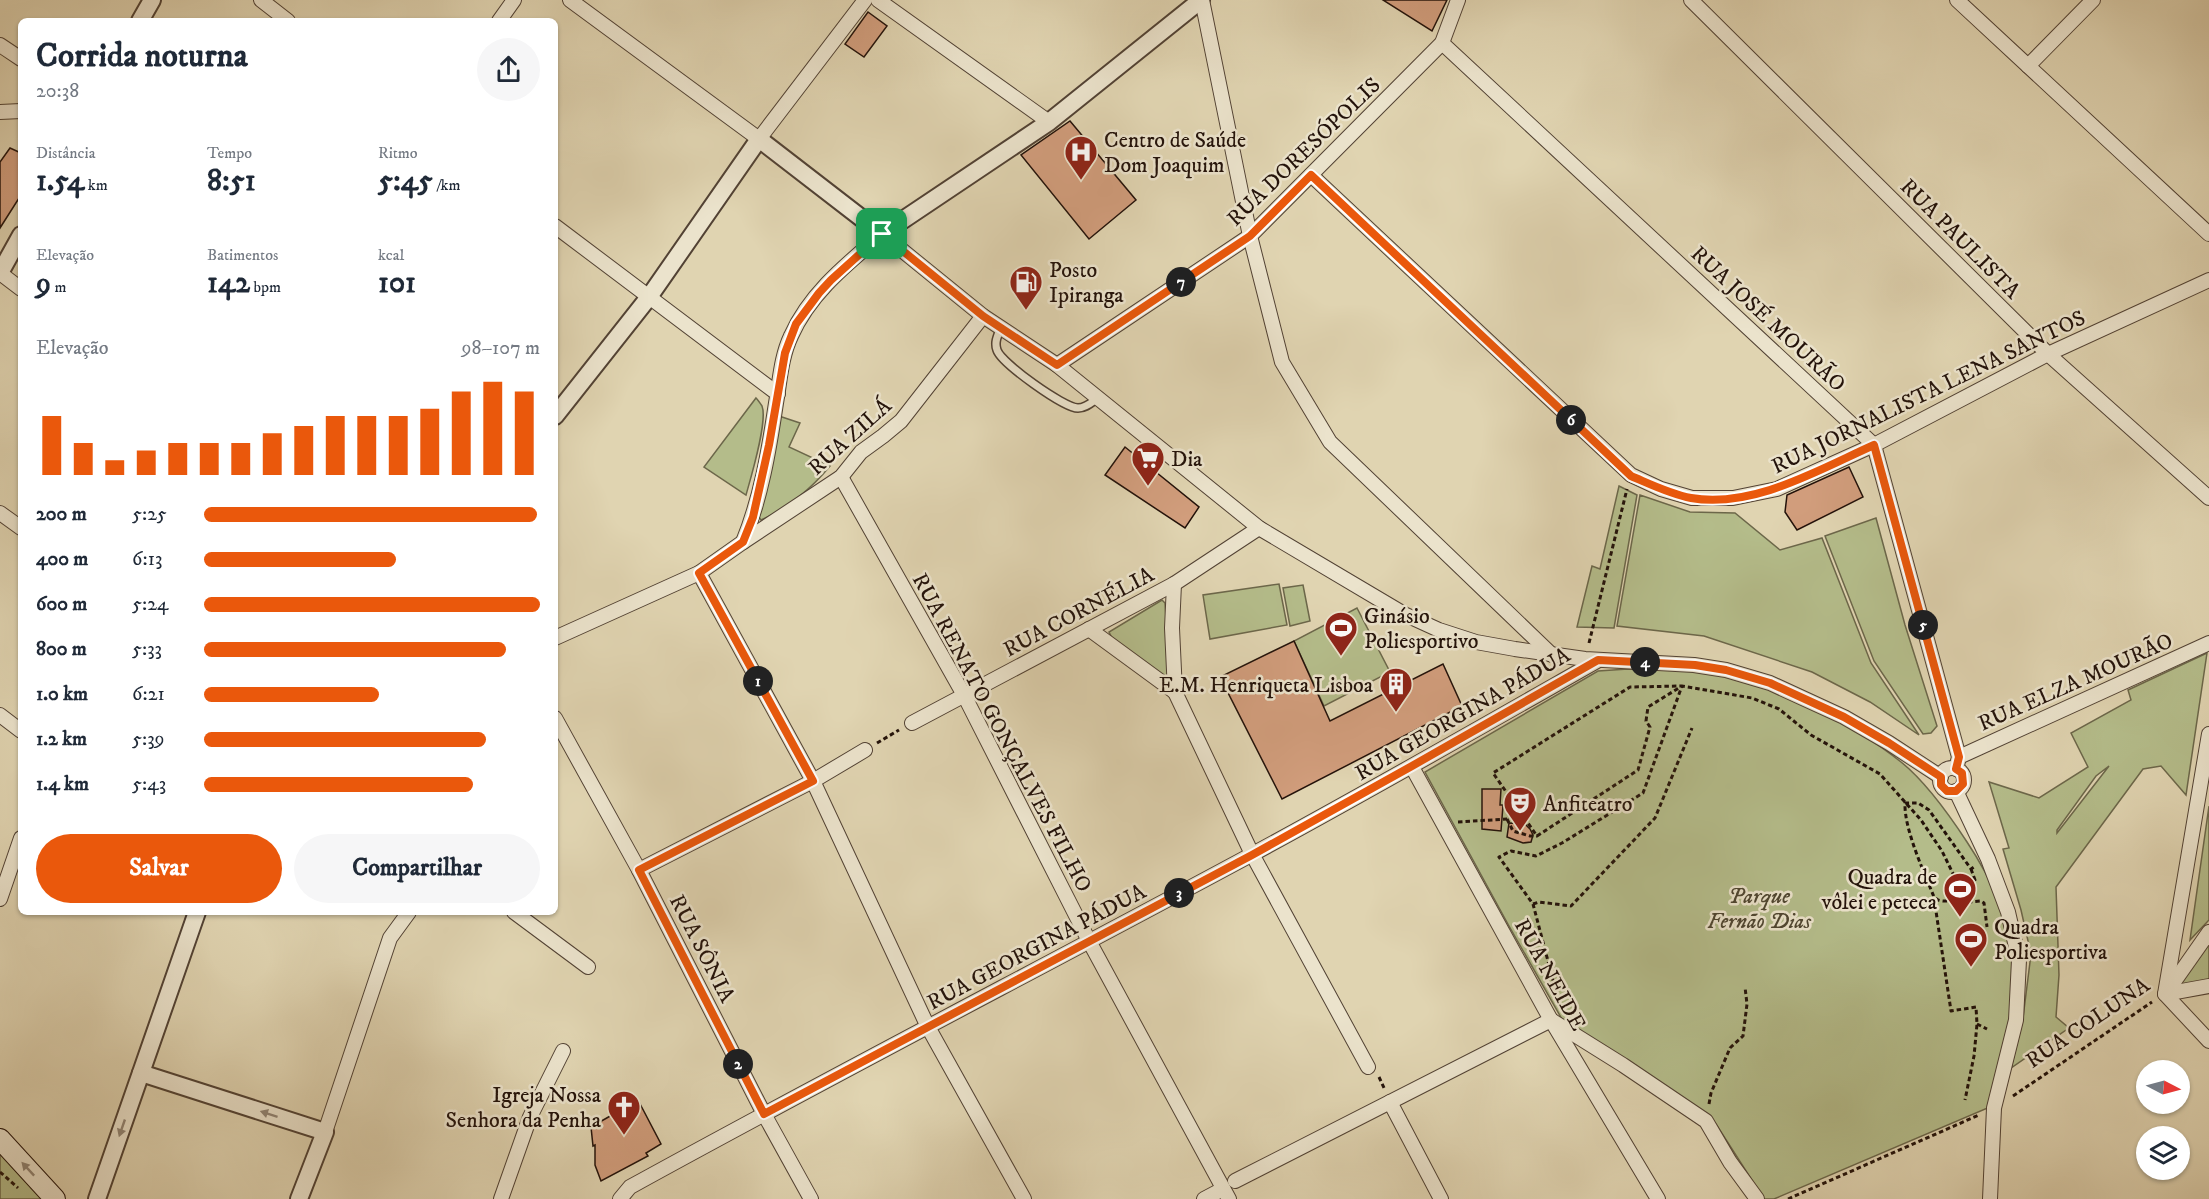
<!DOCTYPE html>
<html lang="pt">
<head>
<meta charset="utf-8">
<style>
	body { margin:0; font-family:"IM FELL DW Pica",serif; background:#f6f6f7; color:#1f2937; height:100vh; display:flex; flex-direction:column; font-size:22px; white-space:nowrap }
	* { box-sizing:border-box; margin:0 }
	p { font-size:20px; color:#747a83 }
	.icon { flex:none; width:33px; height:33px; fill:none; stroke:currentColor; stroke-width:2; stroke-linecap:round; stroke-linejoin:round }
	.map { position:relative; flex:1; overflow:hidden }
	.drawer { position:absolute; left:18px; top:18px; width:540px; height:897px; display:flex; flex-direction:column; background:#fff; border-radius:9px; box-shadow:0 2px 4px #0004 }
	.drawer>* { flex:none }
	.needle { width:39px; rotate:96deg }
	.controls { position:absolute; left:2136px; top:1060px; display:grid; gap:12px }
	.controls a { display:grid; place-items:center; width:54px; height:54px; border-radius:50%; background:#fff; box-shadow:0 2px 4px #0004; font-size:30px }
	.pin { position:absolute; display:grid; place-items:center; width:51px; height:51px; color:#fff; margin:-26px; border-radius:12px; box-shadow:0 3px 9px #0006 }
	.km { position:absolute; width:30px; height:30px; margin:-15px; border-radius:50%; background:#222; color:#fff; font-size:16px; line-height:30px; text-align:center }
	.round { display:grid; place-items:center; flex:none; width:63px; height:63px; border-radius:32px; background:#f6f6f7 }
	.headline { display:flex; align-items:center; justify-content:space-between; height:102px; padding:0 18px }
	h1 { font-size:33px; font-weight:800; line-height:45px }
	.stats { display:grid; grid-template-columns:repeat(3,1fr); gap:9px; height:102px; padding:6px 18px }
	.stats div { display:grid; align-content:center }
	.stats b { font-size:30px; font-weight:800 }
	.stats small { font-size:16px; font-weight:400 }
	.stats p { font-size:16px }
	.chart { height:168px; padding:12px 18px }
	.chart p { display:flex; justify-content:space-between }
	.chart svg { width:100%; height:108px; margin-top:6px; stroke:#ea580c; stroke-width:6 }
	.primary-button { display:flex; gap:12px; margin-top:auto; padding:12px 18px }
	.primary-button a { flex:1; height:69px; border-radius:36px; background:#ea580c; color:#fff; font-size:24px; font-weight:800; line-height:69px; text-align:center }
	.primary-button a+a { background:#f6f6f7; color:#1f2937 }
	ul { padding:0 18px; list-style:none; font-size:20px }
	li { display:grid; grid-template-columns:96px 72px 1fr; align-items:center; height:45px }
	li i { height:15px; border-radius:8px; background:#ea580c }
	.map>svg:first-child { display:block }
</style>
</head>
<body>
<div class="map">
<svg width="2209" height="1199" viewBox="0 0 2209 1199">
	<rect width="100%" height="100%" fill="#e0d4b1"/>
	<filter id="stains"><feTurbulence type="fractalNoise" baseFrequency=".00333" numOctaves="4"/><feColorMatrix values="0 0 0 0 .2 0 0 0 0 .09 0 0 0 0 .02 0 0 0 .5 -.17"/></filter>
	<radialGradient id="worn" r=".72"><stop offset=".6" stop-color="#630" stop-opacity="0"/><stop offset="1" stop-color="#630" stop-opacity=".3"/></radialGradient>
	<g fill="#b4bc8a" stroke="#6c674a" stroke-width="1.5" fill-rule="evenodd">
		<path d="M756,398C758,400 760,403 762,406C768,421 751,477 746,495L704,467Z"/>
		<path d="M779,416L800,423L789,447L830,466C812,488 787,509 761,520L758,516Z"/>
		<polygon points="1619,486 1637,495 1614,628 1577,627 1592,566 1600,569"/>
		<polygon points="1640,495 1690,512 1735,513 1780,550 1822,538 1871,663 1919,735 1870,702 1812,672 1704,636 1617,626"/>
		<polygon points="1876,518 1905,625 1937,726 1931,733 1923,734 1874,661 1825,536"/>
		<polygon points="1279,584 1287,625 1210,639 1203,595"/>
		<polygon points="1303,585 1310,621 1290,626 1283,588"/>
		<polygon points="1162,600 1165,603 1170,678 1167,680 1112,638 1109,632"/>
		<polygon points="1357,608 1390,672 1324,706 1294,641"/>
		<path d="M2207,653L2186,795L2161,766L2143,769L2056,887L2059,975L2056,1017L2069,1028L2011,1068L2023,1018L2031,954L2021,910L2003,849L2009,848L1989,782L2039,798L2088,767L2071,733L2131,700L2128,690ZM2109,766L2057,833V830L2096,776Z"/>
		<path d="M1628,669C1658,670 1689,669 1718,674C1777,685 1855,725 1901,762C1926,782 1950,816 1967,842C1989,875 2011,920 2013,960C2016,1010 2001,1059 1990,1107L1774,1199H1764L1716,1124L1656,1080L1563,1021L1509,926L1425,772L1598,671Z"/>
		<polygon points="2209,806 2209,920 2190,940"/>
		<polygon points="2209,936 2209,984 2170,991"/>
		<polygon points="0,1153 43,1199 0,1199"/>
	</g>
	<g fill="#d19d7c" stroke="#23120a" stroke-width="1.5">
		<polygon points="1383,0 1447,0 1432,31"/>
		<polygon points="868,12 887,26 864,57 845,44"/>
		<polygon points="1070,121 1136,200 1089,239 1021,155"/>
		<polygon points="10,148 21,153 21,195 0,228 0,162"/>
		<polygon points="1125,447 1199,507 1185,528 1105,475"/>
		<polygon points="1849,467 1863,497 1797,530 1785,512 1787,495"/>
		<polygon points="1294,641 1330,721 1443,664 1462,706 1282,799 1220,677"/>
		<polygon points="1482,789 1501,789 1500,805 1503,805 1501,831 1482,829"/>
		<polygon points="1509,823 1525,824 1530,829 1533,835 1531,842 1523,843 1507,837"/>
		<polygon points="638,1100 661,1144 646,1153 648,1156 601,1181 595,1165 595,1145 593,1146 591,1127"/>
	</g>
	<g fill="none" stroke-linecap="round" stroke-linejoin="round">
		<g stroke="#524234" stroke-width="10">
			<path id="service" d="M1001,327C998,335 994,342 997,350C1001,363 1064,408 1078,408C1086,408 1092,402 1098,398"/>
		</g>
		<g stroke="#524234" stroke-width="16">
			<g id="minor">
				<polyline points="261,0 288,21"/>
				<polyline points="570,0 759,139 865,0"/>
				<polyline points="878,0 1049,122"/>
				<polyline points="1202,0 1250,236 1282,362 1330,442 1552,655"/>
				<polyline points="1691,0 2048,354 2209,498"/>
				<polyline points="1957,0 2209,234"/>
				<polyline points="499,21 514,0"/>
				<polyline points="1442,43 1874,445 1959,757 1956,769"/>
				<polyline points="0,45 21,59"/>
				<polyline points="2028,66 2093,0"/>
				<polyline points="0,112 21,111"/>
				<polyline points="1311,175 1631,475 1661,489 1692,498 1733,498 1777,489 1874,445 2048,354 2209,280"/>
				<polyline points="555,226 778,394"/>
				<polyline points="0,273 21,289"/>
				<polyline points="1057,365 1250,236 1442,43 1458,0"/>
				<polyline points="841,477 964,695 1089,941 1229,1199"/>
				<polyline points="0,513 21,528"/>
				<path d="M743,542C761,498 769,450 776,403C780,381 781,357 791,336C810,293 847,264 882,234L983,316L1057,365L1259,528L1404,614L1439,630L1476,642L1515,649L1585,659L1694,665L1726,670L1770,683L1844,717L1889,743L1941,777"/>
				<polyline points="699,573 813,781 928,1027 1024,1199"/>
				<polyline points="1174,584 1172,628 1175,692 1252,854 1368,1067"/>
				<polyline points="1089,629 1175,692"/>
				<polyline points="555,638 699,573 743,542 841,477 861,452 883,436 901,421 983,316"/>
				<polyline points="0,715 21,731"/>
				<polyline points="555,718 639,870 764,1114 811,1199"/>
				<polyline points="912,723 1174,584 1259,528"/>
				<polyline points="2209,734 2165,994 2209,1041"/>
				<polyline points="1959,757 2209,643"/>
				<polyline points="1412,767 1551,1020 1658,1199"/>
				<circle cx="1952" cy="780" r="12"/>
				<polyline points="1956,791 1988,859 2008,912 2019,960 2016,1020 1994,1108 1990,1199"/>
				<polyline points="639,870 813,781 865,750"/>
				<polyline points="0,899 21,838"/>
				<polyline points="514,912 588,967"/>
				<polyline points="2169,989 2209,932"/>
				<polyline points="2165,994 2209,986"/>
				<polyline points="1390,1102 1441,1199"/>
				<polyline points="325,1132 390,938 409,912"/>
				<polyline points="1235,1181 1551,1020 1623,1065 1706,1121 1730,1162 1757,1199"/>
				<polyline points="501,1199 530,1117 563,1051"/>
				<path d="M620,1199L630,1187C835,1074 1043,967 1249,856C1366,793 1481,727 1597,661"/>
				<polyline points="1204,1199 1223,1189"/>
			</g>
		</g>
		<g stroke="#524234" stroke-width="20">
			<g id="tertiary">
				<polyline points="140,21 152,0"/>
				<polyline points="0,273 21,235"/>
				<polyline points="555,416 649,297 759,139 882,234 1049,122 1201,0"/>
				<polyline points="141,1073 325,1132 299,1199"/>
				<polyline points="97,1199 197,912"/>
			</g>
		</g>
		<g stroke="#23120a" stroke-width="22">
			<polyline id="secondary" points="0,1139 55,1199"/>
		</g>
		<g stroke="#23120a" stroke-width="3" stroke-dasharray="4.5 3" stroke-linecap="butt">
			<polyline points="1589,643 1627,489"/>
			<polyline points="877,743 899,730"/>
			<polyline points="1507,819 1513,831 1530,836 1537,836"/>
			<polyline points="1458,822 1507,819 1520,812"/>
			<polyline points="1971,869 1975,880 1960,888 1962,895 1968,902 1981,901 1984,903 1987,927"/>
			<polyline points="1934,898 1951,1011 1976,1007 1977,1024 1974,1056 1965,1100"/>
			<polyline points="1533,904 1539,902 1571,906 1655,818 1692,728"/>
			<path d="M1555,988L1533,904L1499,857L1511,851L1536,856L1562,843L1643,793L1682,686L1630,687L1493,773L1537,836L1638,770L1650,727L1646,721L1648,707L1682,686L1752,698L1779,709L1811,735L1880,774L1921,820L1942,851L1960,888C1958,900 1949,903 1938,900L1934,897C1924,872 1904,829 1905,803H1918L1929,810L1971,869L1974,867"/>
			<polyline points="1977,1024 1987,1029"/>
			<polyline points="1379,1077 1385,1090"/>
			<polyline points="2013,1096 2152,1002"/>
			<polyline points="1709,1104 1711,1093 1730,1048 1743,1036 1747,1004 1745,987"/>
			<polyline points="0,1172 18,1188"/>
			<polyline points="1788,1199 1979,1115"/>
		</g>
		<use href="#service" stroke="#ebe3cc" stroke-width="7"/>
		<use href="#minor" stroke="#ebe3cc" stroke-width="14"/>
		<use href="#tertiary" stroke="#ebe3cc" stroke-width="16"/>
		<use href="#secondary" stroke="#ebe3cc" stroke-width="20"/>
	</g>
	<defs><path id="oneway-solid" d="M-6-.8H1V-3.2L6.5 0L1 3.2V.8H-6Z" transform="scale(1.5)"/></defs>
	<g fill="#918575">
		<use href="#oneway-solid" transform="translate(269 1114) rotate(-162)"/>
		<use href="#oneway-solid" transform="translate(122 1128) rotate(109)"/>
		<use href="#oneway-solid" transform="translate(28 1169) rotate(-133)"/>
	</g>
	<g fill="none" stroke-linecap="round" stroke-linejoin="round">
		<g stroke="#fff" stroke-width="12">
			<path id="route" d="M1311,175L1631,476C1650,484 1670,494 1691,498C1753,509 1820,469 1874,445L1959,757L1956,769L1962,773L1963,784L1956,791H1947L1941,785V777L1889,743L1844,717L1770,683L1726,670L1695,665L1598,660L1412,766L1252,855L764,1114L639,870L813,781L699,573L743,542L753,517L769,445L785,353L796,324L819,293L831,280L882,234L983,316L1057,365L1250,236Z"/>
		</g>
		<use href="#route" stroke="#ea580c" stroke-width="8"/>
	</g>
	<defs>
		<g id="hospital-pin" transform="scale(1.725)"><path d="M0 17L-7.5 6A9.5 9.5 0 1 1 7.5 6Z" fill="#8f2418" stroke="#ebe3cc"/><path d="M-5-5h3v3.5h4V-5h3V5h-3V1.5h-4V5h-3Z" fill="#fff"/></g>
		<g id="fuel-pin" transform="scale(1.725)"><path d="M0 17L-7.5 6A9.5 9.5 0 1 1 7.5 6Z" fill="#8f2418" stroke="#ebe3cc"/><path d="M-5.5-6h7V0h2V4h1.3V-2.5L3-4.5l.8-.8L6-3V5H2.5V1h-1V6h-7ZM-4.2-4.7v3.2H.2V-4.7Z" fill="#fff"/></g>
		<g id="supermarket-pin" transform="scale(1.725)"><path d="M0 17L-7.5 6A9.5 9.5 0 1 1 7.5 6Z" fill="#8f2418" stroke="#ebe3cc"/><path d="M-6-5.5h2.5l.6 2H6L4.5 2H-2.5L-4.4-4H-6ZM-1.5 3.2a1.3 1.3 0 1 0 .1 0ZM3 3.2a1.3 1.3 0 1 0 .1 0Z" fill="#fff"/></g>
		<g id="stadium-pin" transform="scale(1.725)"><path d="M0 17L-7.5 6A9.5 9.5 0 1 1 7.5 6Z" fill="#8f2418" stroke="#ebe3cc"/><path d="M0-5a6.5 5 0 1 0 0 10a6.5 5 0 1 0 0-10ZM-3.5-1.8h7v3.6h-7Z" fill="#fff"/></g>
		<g id="building-pin" transform="scale(1.725)"><path d="M0 17L-7.5 6A9.5 9.5 0 1 1 7.5 6Z" fill="#8f2418" stroke="#ebe3cc"/><path d="M-4-6H4V6H1V3H-1V6H-4ZM-2.5-4.3h1.7v1.8h-1.7ZM.8-4.3h1.7v1.8H.8ZM-2.5-1h1.7V.8h-1.7ZM.8-1h1.7V.8H.8Z" fill="#fff"/></g>
		<g id="theatre-pin" transform="scale(1.725)"><path d="M0 17L-7.5 6A9.5 9.5 0 1 1 7.5 6Z" fill="#8f2418" stroke="#ebe3cc"/><path d="M-5-5.5Q0-4 5-5.5V0Q5 5 0 6Q-5 5-5 0ZM-3.3-2.5H-1v1.5H-3.3ZM1-2.5H3.3v1.5H1ZM-2.8 1Q0 5.5 2.8 1Z" fill="#fff"/></g>
		<g id="church-pin" transform="scale(1.725)"><path d="M0 17L-7.5 6A9.5 9.5 0 1 1 7.5 6Z" fill="#8f2418" stroke="#ebe3cc"/><path d="M-1.2-6h2.4v3.5h3.3v2.4h-3.3V6h-2.4V-.1h-3.3v-2.4h3.3Z" fill="#fff"/></g>
	</defs>
	<g fill-rule="evenodd">
		<use href="#hospital-pin" x="1081" y="152"/>
		<use href="#fuel-pin" x="1026" y="282"/>
		<use href="#supermarket-pin" x="1148" y="458"/>
		<use href="#stadium-pin" x="1341" y="628"/>
		<use href="#building-pin" x="1396" y="684"/>
		<use href="#theatre-pin" x="1520" y="803"/>
		<use href="#stadium-pin" x="1960" y="889"/>
		<use href="#stadium-pin" x="1971" y="939"/>
		<use href="#church-pin" x="624" y="1107"/>
	</g>
	<g text-anchor="middle" stroke-width="5" stroke-linejoin="round" paint-order="stroke">
		<g font-size="22" fill="#23120a" stroke="#ebe3cc" text-anchor="start">
			<text x="1104" y="147">Centro de Saúde<tspan x="1104" dy="25">Dom Joaquim</tspan></text>
			<text x="1049" y="277">Posto<tspan x="1049" dy="25">Ipiranga</tspan></text>
			<text x="1171" y="466">Dia</text>
			<text x="1364" y="623">Ginásio<tspan x="1364" dy="25">Poliesportivo</tspan></text>
			<text x="1373" y="692" text-anchor="end">E.M. Henriqueta Lisboa</text>
			<text x="1543" y="811">Anfiteatro</text>
			<text x="1937" y="884" text-anchor="end">Quadra de<tspan x="1937" dy="25">vôlei e peteca</tspan></text>
			<text x="1994" y="934">Quadra<tspan x="1994" dy="25">Poliesportiva</tspan></text>
			<text x="601" y="1102" text-anchor="end">Igreja Nossa<tspan x="601" dy="25">Senhora da Penha</tspan></text>
		</g>
		<g font-size="22" fill="#23120a" stroke="#ebe3cc">
			<text transform="translate(1303 151) rotate(-44)" y="8">RUA DORESÓPOLIS</text>
			<text transform="translate(1961 238) rotate(45)" y="8">RUA PAULISTA</text>
			<text transform="translate(1769 318) rotate(43)" y="8">RUA JOSÉ MOURÃO</text>
			<text transform="translate(1928 391) rotate(-26)" y="8">RUA JORNALISTA LENA SANTOS</text>
			<text transform="translate(849 436) rotate(-42)" y="8">RUA ZILÁ</text>
			<text transform="translate(1078 611) rotate(-28)" y="8">RUA CORNÉLIA</text>
			<text transform="translate(2075 681) rotate(-24)" y="8">RUA ELZA MOURÃO</text>
			<text transform="translate(1462 713) rotate(-30)" y="8">RUA GEORGINA PÁDUA</text>
			<text transform="translate(1003 732) rotate(62)" y="8">RUA RENATO GONÇALVES FILHO</text>
			<text transform="translate(1036 946) rotate(-28)" y="8">RUA GEORGINA PÁDUA</text>
			<text transform="translate(703 948) rotate(63)" y="8">RUA SÔNIA</text>
			<text transform="translate(1551 974) rotate(61)" y="8">RUA NEIDE</text>
			<text transform="translate(2087 1022) rotate(-34)" y="8">RUA COLUNA</text>
		</g>
		<g font-size="22" font-style="italic" fill="#4e4530" stroke="#ebe3cc">
			<text x="1759" y="903">Parque<tspan x="1759" dy="25">Fernão Dias</tspan></text>
		</g>
	</g>
	<rect width="100%" height="100%" filter="url(#stains)"/>
	<rect width="100%" height="100%" fill="url(#worn)"/>
</svg>
<div class="controls">
<a><svg class="needle" viewBox="-14 -14 28 28"><path d="M0-13l5 13h-10z" fill="#e53935"/><path d="M0 13l5-13h-10z" fill="#747a83"/></svg></a>
<a><svg class="icon" aria-label="layers" viewBox="0 0 24 24"><path d="M12 4l9 5-9 5-9-5zM3 14l9 5 9-5"/></svg></a>
</div>
<div class="pin" style="left:882px;top:234px;background:#1e9e55"><svg class="icon" aria-label="arrive" viewBox="0 0 24 24"><path d="M6 21V4h12l-3 4 3 4H6"/></svg></div>
<b class="km" style="left:758px;top:681px">1</b>
<b class="km" style="left:738px;top:1064px">2</b>
<b class="km" style="left:1179px;top:893px">3</b>
<b class="km" style="left:1645px;top:662px">4</b>
<b class="km" style="left:1923px;top:625px">5</b>
<b class="km" style="left:1571px;top:420px">6</b>
<b class="km" style="left:1181px;top:282px">7</b>
<section class="drawer">
<div class="headline"><div><h1>Corrida noturna</h1><p>20:38</p></div><a class="round"><svg class="icon" aria-label="share" viewBox="0 0 24 24"><path d="M12 15V3M7 8l5-5 5 5M5 13v7h14v-7"/></svg></a></div>
<div class="stats">
<div><p>Distância</p><b>1.54<small> km</small></b></div>
<div><p>Tempo</p><b>8:51</b></div>
<div><p>Ritmo</p><b>5:45<small> /km</small></b></div>
</div>
<div class="stats">
<div><p>Elevação</p><b>9<small> m</small></b></div>
<div><p>Batimentos</p><b>142<small> bpm</small></b></div>
<div><p>kcal</p><b>101</b></div>
</div>
<div class="chart"><p><span>Elevação</span>98–107 m</p>
<svg viewBox="0 0 160 44" preserveAspectRatio="none"><path d="M5 44V20M15 44V31M25 44V38M35 44V34M45 44V31M55 44V31M65 44V31M75 44V27M85 44V24M95 44V20M105 44V20M115 44V20M125 44V17M135 44V10M145 44V6M155 44V10"/></svg>
</div>
<ul>
<li><b>200 m</b>5:25<i style="width:99%"></i></li>
<li><b>400 m</b>6:13<i style="width:57%"></i></li>
<li><b>600 m</b>5:24<i style="width:100%"></i></li>
<li><b>800 m</b>5:33<i style="width:90%"></i></li>
<li><b>1.0 km</b>6:21<i style="width:52%"></i></li>
<li><b>1.2 km</b>5:39<i style="width:84%"></i></li>
<li><b>1.4 km</b>5:43<i style="width:80%"></i></li>
</ul>
<div class="primary-button"><a>Salvar</a><a>Compartilhar</a></div>
</section>
</div>
</body>
</html>
